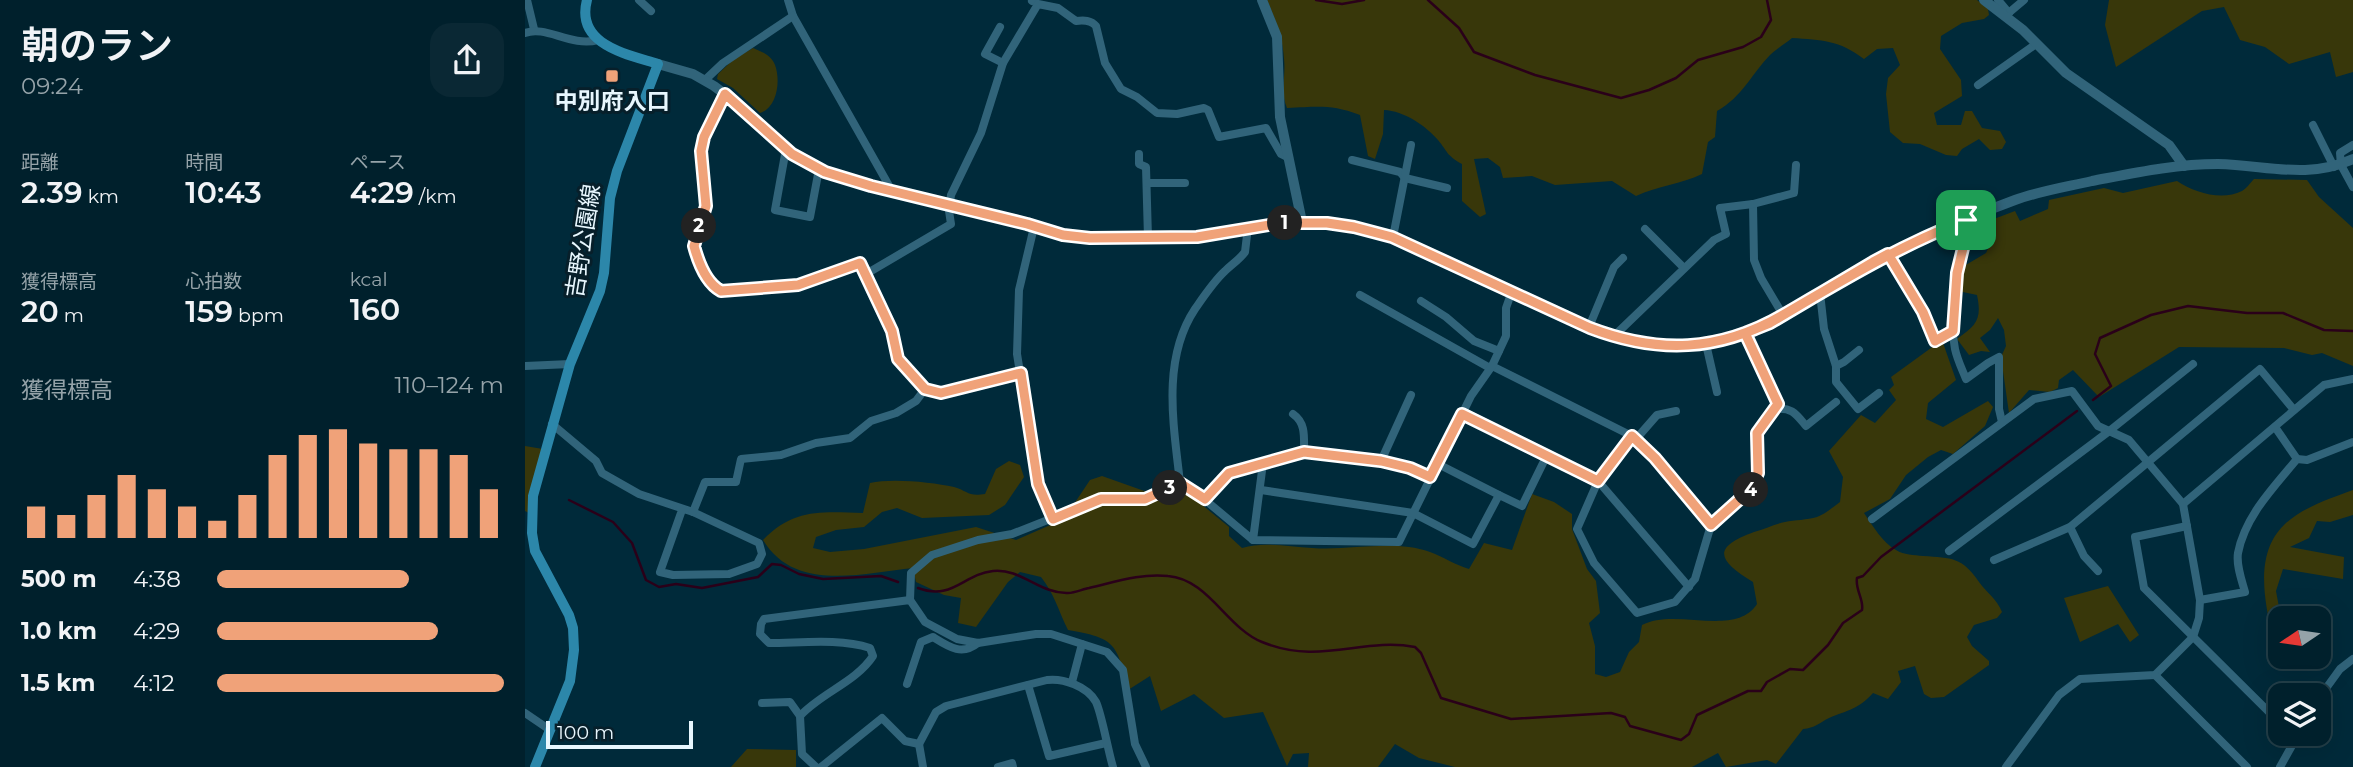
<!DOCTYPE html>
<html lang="ja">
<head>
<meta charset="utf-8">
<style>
	body { margin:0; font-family:Montserrat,"Noto Sans JP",sans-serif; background:#0a2834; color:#f1f3f6; height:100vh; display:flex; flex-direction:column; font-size:26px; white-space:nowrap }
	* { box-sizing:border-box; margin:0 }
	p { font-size:23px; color:#95a3a9 }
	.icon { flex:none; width:38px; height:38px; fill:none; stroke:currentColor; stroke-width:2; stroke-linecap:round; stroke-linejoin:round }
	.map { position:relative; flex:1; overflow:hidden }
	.panel { display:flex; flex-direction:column; background:#00202c; width:525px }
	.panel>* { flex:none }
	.needle { width:46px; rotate:257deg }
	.controls { position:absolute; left:1743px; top:606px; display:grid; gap:14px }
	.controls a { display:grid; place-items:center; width:63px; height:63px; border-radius:14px; background:#00202c; box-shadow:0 7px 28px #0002,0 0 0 2px #223e48; font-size:35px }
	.scale { position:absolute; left:21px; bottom:18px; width:147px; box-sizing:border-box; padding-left:7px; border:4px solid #e8f7fe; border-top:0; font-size:19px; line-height:24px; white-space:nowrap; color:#e8f7fe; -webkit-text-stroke:5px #071f2a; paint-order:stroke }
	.pin { position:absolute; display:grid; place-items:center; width:60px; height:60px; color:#fff; margin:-30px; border-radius:14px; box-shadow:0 4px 10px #0006 }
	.km { position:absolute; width:35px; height:35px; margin:-18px; border-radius:50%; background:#222; color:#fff; font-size:19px; line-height:35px; text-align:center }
	.round { display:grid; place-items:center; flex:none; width:74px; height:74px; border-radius:21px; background:#0a2834 }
	.summary { display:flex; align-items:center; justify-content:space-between; height:119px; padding:0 21px }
	h1 { font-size:38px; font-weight:600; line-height:52px }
	.metrics { display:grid; grid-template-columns:repeat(3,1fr); gap:10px; height:119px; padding:7px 21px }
	.metrics div { display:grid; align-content:center }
	.metrics b { font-size:30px; font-weight:600 }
	.metrics small { font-size:19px; font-weight:400 }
	.metrics p { font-size:19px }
	.chart { height:196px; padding:14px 21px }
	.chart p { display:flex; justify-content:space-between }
	.chart svg { width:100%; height:126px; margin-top:7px; stroke:#f0a279; stroke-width:6 }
	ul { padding:0 21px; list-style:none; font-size:23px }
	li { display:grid; grid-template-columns:112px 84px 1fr; align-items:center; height:52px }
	li i { height:18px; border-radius:9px; background:#f0a279 }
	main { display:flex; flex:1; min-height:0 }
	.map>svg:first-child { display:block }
</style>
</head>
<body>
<main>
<section class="panel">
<div class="summary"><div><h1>朝のラン</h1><p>09:24</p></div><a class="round"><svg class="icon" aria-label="share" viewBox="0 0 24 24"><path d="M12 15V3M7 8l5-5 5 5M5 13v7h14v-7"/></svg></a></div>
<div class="metrics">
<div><p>距離</p><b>2.39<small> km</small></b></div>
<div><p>時間</p><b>10:43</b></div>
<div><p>ペース</p><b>4:29<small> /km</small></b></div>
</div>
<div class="metrics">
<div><p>獲得標高</p><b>20<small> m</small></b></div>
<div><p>心拍数</p><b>159<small> bpm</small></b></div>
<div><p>kcal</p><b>160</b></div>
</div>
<div class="chart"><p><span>獲得標高</span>110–124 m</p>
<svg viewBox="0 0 160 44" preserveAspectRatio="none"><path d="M5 44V33M15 44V36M25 44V29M35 44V22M45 44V27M55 44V33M65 44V38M75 44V29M85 44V15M95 44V8M105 44V6M115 44V11M125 44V13M135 44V13M145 44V15M155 44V27"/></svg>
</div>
<ul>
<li><b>500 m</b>4:38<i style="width:67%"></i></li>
<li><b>1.0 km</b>4:29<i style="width:77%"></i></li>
<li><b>1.5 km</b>4:12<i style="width:100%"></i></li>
</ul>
</section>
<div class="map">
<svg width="1828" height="767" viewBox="0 0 1828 767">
	<rect width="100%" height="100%" fill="#002a3a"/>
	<g fill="#38370a">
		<path d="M742,0H1452L1463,9L1464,15L1459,19L1437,23L1416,36L1415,49L1436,80L1437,96L1409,113L1412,125H1436L1440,111H1447L1457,128L1475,131L1481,142L1477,149L1465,150L1454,139L1437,149L1432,156L1421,155L1395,144L1378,143L1365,132L1361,94L1363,78L1375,65L1368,48L1352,49L1339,59C1314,40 1297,40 1267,38C1260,44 1251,49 1245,55C1225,76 1218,96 1192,111L1190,137L1183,142L1177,174C1156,184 1133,186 1111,196L1087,181L1030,185L1007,176L978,178L975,167L963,158L949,159L961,214L955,217L937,201V164C921,155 923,152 913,140C900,125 879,111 859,110L858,134L850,159L843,156L835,115C805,104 793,107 762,108C755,92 761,76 759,59C758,38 750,19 742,0Z"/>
		<polygon points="1584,0 1828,0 1828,72 1811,77 1805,52 1764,64 1740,47 1715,40 1699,7 1677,11 1591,67 1580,25"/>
		<path d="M228,48C237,52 246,55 250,65C256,81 252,108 235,113L208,88L192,79L193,74L209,59Z"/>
		<path d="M1729,179L1782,180L1794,197L1828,228V366L1797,353L1787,355L1759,348L1654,347L1574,397L1548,370L1534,380L1533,388L1525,392L1504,390L1484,413L1476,357L1481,346L1479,330L1473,318L1465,330L1455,338L1465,352L1456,351L1444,355L1432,339C1452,325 1457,319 1452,295L1433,291L1434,269L1461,253L1466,242L1463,238L1448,250L1446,244L1453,225L1490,211L1495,221L1523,209L1524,200L1579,188L1598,193L1652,181C1670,193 1697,201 1717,191C1722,188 1726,182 1729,179Z"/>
		<path d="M1417,340L1431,380L1403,403L1401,419L1418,427L1463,401L1468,407L1460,426L1428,454L1416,450L1403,457L1381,475L1365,499L1339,513C1348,526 1357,542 1371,550C1379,555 1389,555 1398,556C1427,558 1437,557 1454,582C1462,593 1472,599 1477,612L1472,618L1449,625L1442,637L1447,646L1464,661V665L1419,697L1406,698L1399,694L1390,666L1373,671L1376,682L1363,699L1348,693C1334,709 1323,710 1304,718C1294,723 1290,728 1278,729L1251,764L1242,760L1201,767L1193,753L1167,767H930L894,758L870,744L853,767H783L784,753L768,754L762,766L738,712L699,718L669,694L636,711L625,676L603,690C592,644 591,638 543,630C534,612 529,593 516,577L495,572L483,582L451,627L433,623L436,598L419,595L391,582L388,568C338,573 270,593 238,540C269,508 297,512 338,513L345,483C366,478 407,482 429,487C443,491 443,497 460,494L471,469L484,461L495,465L499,477L480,505L464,515L397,518L372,508L357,512L339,527L311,530L291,537L288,548L305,552L339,549L451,527L491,540L539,519L565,480L577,476L625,493L659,490L704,527V536L717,548C740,541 764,547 787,548C825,551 868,539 905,552C919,557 930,565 944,569L959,543L987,550L1007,494L1029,502L1047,514V529L1062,569L1071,581L1075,613L1064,623L1070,646V674L1081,677L1095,672L1104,652L1114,642L1117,625C1150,607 1210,638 1232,604L1228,582C1194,561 1185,548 1229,532C1240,529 1249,524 1260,522C1270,520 1282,520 1292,517C1300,514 1308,507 1315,502L1318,477L1304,451L1336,415L1350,423L1371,400L1364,390L1369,385L1366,377Z"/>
		<polygon points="0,446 18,449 4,513 0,511"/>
		<path d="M1828,490V515L1805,522L1792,521L1784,538L1765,547L1819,557L1818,579L1758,569L1751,591L1756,618L1755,632L1747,634C1739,599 1730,553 1759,525C1776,508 1806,498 1828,490Z"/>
		<polygon points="1583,586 1614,635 1605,642 1593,624 1555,642 1539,598"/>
		<polygon points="222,749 271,750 271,767 206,767"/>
	</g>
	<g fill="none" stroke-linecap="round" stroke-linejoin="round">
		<g stroke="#2a0019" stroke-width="2.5">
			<polyline points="791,0 817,4 839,0"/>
			<polyline points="903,0 934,28 949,52 1010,75 1096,98 1124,90 1151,78 1173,60 1218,47 1236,37 1246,20 1242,0"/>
			<polyline points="1568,400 1586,386 1570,354 1575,338 1626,315 1663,306 1722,313 1758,313 1799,330 1828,331"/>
			<polyline points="44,500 88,522 107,543 121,580 134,587 151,584 177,588 233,577 247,564 256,565 274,574 298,579 356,576 373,582"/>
			<path d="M393,588C428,601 438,574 468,571C496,568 515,594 543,593C550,593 558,589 564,588C590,582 616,573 643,576C683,579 702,628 737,642C795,666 837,637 890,647L896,653L916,698L986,719L1086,713L1100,717L1105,726L1156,740L1164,734L1172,715L1223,691H1236L1242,682L1265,669L1278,670L1303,645L1318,623L1337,610C1339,599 1330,590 1332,578L1338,576L1356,557L1552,411"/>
		</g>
		<g stroke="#31647a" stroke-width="8">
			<polyline points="2,0 9,29"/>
			<polyline points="114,0 126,11"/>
			<polyline points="263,0 268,16 367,191"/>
			<polyline points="1473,0 1484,13"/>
			<polyline points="507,1 508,0"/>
			<polyline points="1480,16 1499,0"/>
			<polyline points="475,27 460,54 478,63"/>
			<path d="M0,33C21,25 45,47 73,40"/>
			<polyline points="180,80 198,63 268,16"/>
			<polyline points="1453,85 1511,44"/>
			<path d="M200,94L179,137L176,151L181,206L169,245C174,263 183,290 204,291L273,285L335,263L367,331L373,359L400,389"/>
			<polyline points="1788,125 1809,167"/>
			<polyline points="1828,145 1815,153 1816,165 1828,187"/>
			<polyline points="261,149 250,210 285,217 294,169"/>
			<polyline points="614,154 614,164 621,167 623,238"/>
			<polyline points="827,160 875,172 880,178 922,188"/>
			<polyline points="622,183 660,183"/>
			<polyline points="1228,204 1229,260 1236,278 1258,315"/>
			<path d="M1442,220C1438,262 1421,306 1430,349C1432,359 1437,369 1441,379L1463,363L1474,357V409L1477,422"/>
			<polyline points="509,227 494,290 492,354 513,484 528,519"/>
			<polyline points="1120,229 1159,268"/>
			<polyline points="868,237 886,145"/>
			<polyline points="1363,254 1398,312 1411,341 1428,331"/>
			<path d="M341,274L426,224L424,211L426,195L456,133L478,63L513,4L533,8L551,21C559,20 566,20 571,26L580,63L596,89L612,97L632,113L652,114L679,108L683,110L694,137L741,128L756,154L764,158"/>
			<polyline points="1295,293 1299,329 1311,366 1311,382 1333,409 1354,393"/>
			<polyline points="835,295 965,368"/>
			<polyline points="896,301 921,317 949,341 974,351"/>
			<polyline points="1064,327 1089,267 1098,258"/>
			<polyline points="1088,337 1189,240 1201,234 1195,208 1228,204 1269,193 1271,165"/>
			<polyline points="1181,344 1192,392"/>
			<polyline points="0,366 45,364"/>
			<polyline points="967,366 1107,436 1130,458 1186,525"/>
			<polyline points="1311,366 1319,362 1334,350"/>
			<path d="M1250,409C1267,407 1271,414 1281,426L1311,402"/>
			<path d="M768,414C781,423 779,437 779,452"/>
			<polyline points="937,414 1073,481 1164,587"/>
			<polyline points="27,424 71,461 77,473 114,494 168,512 234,543 237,554 232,564 204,574 148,575 135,572 157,510"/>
			<polyline points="1750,427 1772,459"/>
			<polyline points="1107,436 1073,481 1052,529 1069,563 1112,613 1150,602 1170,579 1186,525 1226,489 1233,473 1232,433 1253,404 1221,333"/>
			<polyline points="1111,439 1132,415 1151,411"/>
			<polyline points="856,461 886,395"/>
			<polyline points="913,464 974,495"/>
			<polyline points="655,483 679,499 728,540 874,542 946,396 967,366 981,336 981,308 987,291"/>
			<path d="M655,483C649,427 636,360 670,309C679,296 689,281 700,271C707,264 714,260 720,252L723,227"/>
			<polyline points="736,490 888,513 948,544 974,495 997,506 1022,455"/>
			<polyline points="679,499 704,473 779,452 856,461 885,468 906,477"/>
			<polyline points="1658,504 1799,385 1828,379"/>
			<polyline points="168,512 180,482 211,482 216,459 256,455 291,443 325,438 346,421 371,413 391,401 400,389 416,393 496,373"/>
			<polyline points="1347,519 1509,399 1547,391 1573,426 1604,440 1658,504 1675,600 1674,618 1668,637 1630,675 1555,679 1534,695 1481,767"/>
			<polyline points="1662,526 1610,537 1619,588 1755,723"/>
			<polyline points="1545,527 1559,556 1573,571"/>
			<polyline points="728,540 738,463"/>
			<polyline points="1424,551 1583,432 1668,364"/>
			<polyline points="1469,560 1545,527 1735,369 1769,410"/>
			<polyline points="385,600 386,573 407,555 453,540 487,534 576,499 619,499 655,483"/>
			<path d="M1675,600L1720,592C1717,581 1711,565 1713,553C1720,516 1749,487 1772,459L1782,460L1828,442"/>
			<polyline points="1630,675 1722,767"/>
			<polyline points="547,682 557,644"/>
			<path d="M382,684L396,642L408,637C424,647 437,656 453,643"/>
			<polyline points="503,685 524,756 581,743"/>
			<polyline points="1794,698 1815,669 1828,659"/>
			<polyline points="237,703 265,702 275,716"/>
			<polyline points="0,713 25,730"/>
			<polyline points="394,744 398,767"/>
			<path d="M291,767L277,754L275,716C296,693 331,682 348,656L345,648C314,638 276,643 244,643L235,634L236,624L239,619L385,600L400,622L432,639L453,643L511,634H526L582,652L598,670L610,744L621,767"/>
			<path d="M296,767L357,718L380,741L394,744L411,712L421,706L522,680C538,678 562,686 571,702C577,715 583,751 588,767"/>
			<polyline points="473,767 487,763 488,767"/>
			<polyline points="1755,767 1774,733"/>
		</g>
		<g stroke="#31647a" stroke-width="10">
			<polyline points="737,0 752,37 755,117 777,222"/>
			<polyline points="1459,0 1498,30 1541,73 1644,145 1659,166"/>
			<path d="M133,64L168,74L189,86L209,101L267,154L280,162L315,177L346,186L502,224L538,235L565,238L672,237L756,223H802L829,227L868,237L1065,328C1191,375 1246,319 1349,261C1394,237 1442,218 1490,200C1515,191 1541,187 1567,181C1609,173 1650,164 1693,164C1742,165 1781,180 1828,159"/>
		</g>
		<path stroke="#2c87aa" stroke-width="10" d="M10,767L45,681L49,650L48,628L44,615L10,551L7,533L8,496L45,364L75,291L79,273L85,198L92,171L133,64C102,54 50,45 62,0"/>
	</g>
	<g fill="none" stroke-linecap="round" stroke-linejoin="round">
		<g stroke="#fff" stroke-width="14">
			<path id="route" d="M1441,220C1376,245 1318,280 1258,315C1194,352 1133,354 1065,328L867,237L829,227L802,223H756L672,237L565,238L538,235L502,224L346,186L300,172L267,154L200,94L179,137L176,151L181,206L169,246C173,261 181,283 196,291L273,285L335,263L367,331L373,359L400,389L416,393L496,373L513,484L528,519L576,499H620L655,483L680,499L704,473L779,452L856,461L885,468L905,477L937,414L1073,481L1107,436L1130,458L1186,525L1226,489L1233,473L1232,433L1253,404L1220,333L1245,323L1348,262L1363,254L1398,312L1410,341L1428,331L1432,273L1439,244L1441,220"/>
		</g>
		<use href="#route" stroke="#f0a279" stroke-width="9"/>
	</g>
	<rect fill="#f0a279" stroke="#071f2a" stroke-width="2.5" x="80" y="69" width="14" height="14" rx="3.5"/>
	<g text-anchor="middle" stroke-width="6" stroke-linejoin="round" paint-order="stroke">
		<g font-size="23" font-weight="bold" fill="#e8f7fe" stroke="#071f2a">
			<text x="87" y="109">中別府入口</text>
		</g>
		<g font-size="23" fill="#e8f7fe" stroke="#071f2a">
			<text transform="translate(58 241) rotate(-81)" y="8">吉野公園線</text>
		</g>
	</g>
</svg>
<div class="controls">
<a><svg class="needle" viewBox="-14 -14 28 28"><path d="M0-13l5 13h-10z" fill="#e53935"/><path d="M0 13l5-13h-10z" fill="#95a3a9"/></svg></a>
<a><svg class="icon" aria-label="layers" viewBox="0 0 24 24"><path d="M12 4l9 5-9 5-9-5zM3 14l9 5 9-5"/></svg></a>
</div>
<div class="scale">100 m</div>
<div class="pin" style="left:1441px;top:220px;background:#1e9e55"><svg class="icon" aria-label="arrive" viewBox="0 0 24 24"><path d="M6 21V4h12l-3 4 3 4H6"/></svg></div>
<b class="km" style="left:760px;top:223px">1</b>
<b class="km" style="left:174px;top:226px">2</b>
<b class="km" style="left:645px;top:488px">3</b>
<b class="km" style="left:1226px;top:490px">4</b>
</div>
</main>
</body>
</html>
